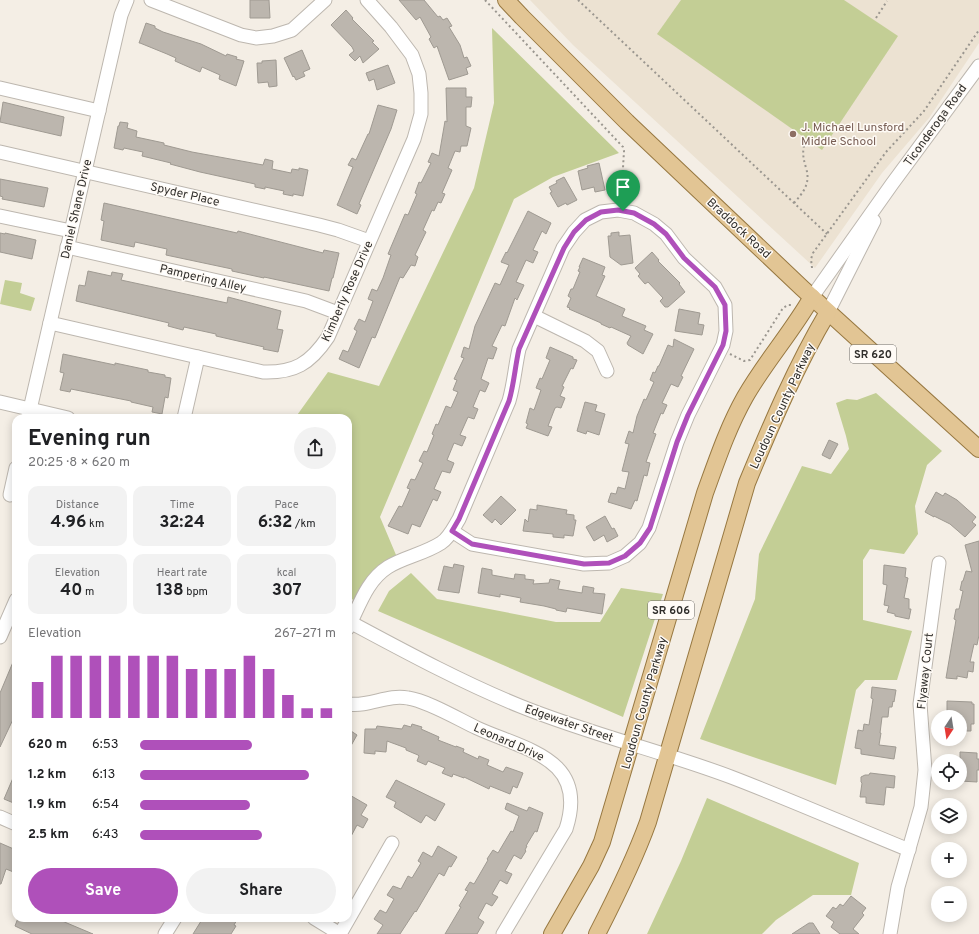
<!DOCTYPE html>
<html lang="en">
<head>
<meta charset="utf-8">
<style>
	body { margin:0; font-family:Overpass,sans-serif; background:#f2f2f2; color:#202124; height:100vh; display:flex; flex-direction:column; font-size:15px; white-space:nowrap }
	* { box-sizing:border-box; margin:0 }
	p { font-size:13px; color:#757577 }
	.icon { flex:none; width:22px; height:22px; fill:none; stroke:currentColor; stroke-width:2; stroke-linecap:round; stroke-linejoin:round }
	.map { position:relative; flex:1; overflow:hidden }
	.side { position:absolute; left:12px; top:414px; width:340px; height:508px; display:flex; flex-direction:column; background:#fff; border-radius:12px; box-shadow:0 2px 10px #0003 }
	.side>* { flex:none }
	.needle { width:26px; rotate:192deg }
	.buttons { position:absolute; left:931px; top:710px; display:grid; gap:8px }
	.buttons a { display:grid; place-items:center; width:36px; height:36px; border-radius:50%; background:#fff; box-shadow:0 2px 10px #0003; font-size:20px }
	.pin { position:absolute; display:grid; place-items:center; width:34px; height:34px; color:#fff; margin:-41px -17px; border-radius:50% 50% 50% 0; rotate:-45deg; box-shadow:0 0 4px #0007 }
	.pin .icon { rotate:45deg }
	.round { display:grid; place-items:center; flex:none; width:42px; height:42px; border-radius:21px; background:#f2f2f2 }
	.headline { display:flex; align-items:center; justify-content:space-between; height:68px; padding:0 16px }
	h1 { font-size:22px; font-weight:700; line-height:30px }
	.stats { display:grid; grid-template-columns:repeat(3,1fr); gap:6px; height:68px; padding:4px 16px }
	.stats div { display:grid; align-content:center; border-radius:10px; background:#f2f2f2; text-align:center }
	.stats b { font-size:17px; font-weight:700 }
	.stats small { font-size:11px; font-weight:400 }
	.stats p { font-size:11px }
	.chart { height:112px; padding:8px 16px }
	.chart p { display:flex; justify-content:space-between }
	.chart svg { width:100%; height:72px; margin-top:4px; stroke:#af50ba; stroke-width:6 }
	.action { display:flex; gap:8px; margin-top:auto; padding:8px 16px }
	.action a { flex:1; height:46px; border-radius:24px; background:#af50ba; color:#fff; font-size:16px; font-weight:700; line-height:46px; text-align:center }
	.action a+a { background:#f2f2f2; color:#202124 }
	ul { padding:0 16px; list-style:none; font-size:13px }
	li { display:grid; grid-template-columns:64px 48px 1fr; align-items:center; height:30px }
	li i { height:10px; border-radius:5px; background:#af50ba }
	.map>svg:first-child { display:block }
</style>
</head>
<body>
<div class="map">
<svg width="979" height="934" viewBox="0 0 979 934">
	<rect width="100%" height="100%" fill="#f4eee5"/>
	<polygon fill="#ece2d2" points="530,0 979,0 979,43 929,118 882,173 815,268 573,45"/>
	<g fill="#c3ce95">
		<polygon points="681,0 844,0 898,36 822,150 657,34"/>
		<polygon points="492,28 619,153 553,177 514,199 380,517 399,562 359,603 348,597 348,418 295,418 328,372 379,386 474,188 494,103"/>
		<polygon points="5,280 22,283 20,293 35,298 31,311 0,304"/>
		<polygon points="876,393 942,451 927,465 915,506 918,534 904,554 870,549 863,560 863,620 912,631 897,680 865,680 856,690 836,785 700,739 755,599 759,554 802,466 831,474 849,449 846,436 836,403 847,399 857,400"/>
		<polygon points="411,573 437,599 556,622 600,622 621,588 663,594 623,717 378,611 389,591"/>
		<polygon points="707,798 859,863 851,895 813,895 776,920 762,934 647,934 681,861"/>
	</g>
	<g fill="#bcb6ae" stroke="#9f9a92">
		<polygon points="250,0 269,0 270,18 250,18"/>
		<polygon points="399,0 424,0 438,17 440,16 443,20 447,18 452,26 449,27 460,45 464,58 467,57 471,66 466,68 468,74 449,80 437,46 434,48 429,39 431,37 420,17 416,20"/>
		<polygon points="346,10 353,18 352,19 374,41 372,42 379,49 363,63 360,56 355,61 349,55 354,51 352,47 331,25"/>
		<polygon points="146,23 155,26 155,28 163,32 201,44 226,56 227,54 237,57 236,59 244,61 236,86 219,79 220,75 202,67 200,72 175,61 176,58 167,54 140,43 139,43"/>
		<polygon points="302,50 310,69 303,72 305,76 296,80 294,76 293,77 284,58"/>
		<polygon points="276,60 277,86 269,87 268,82 258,83 257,63 262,63 262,61"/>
		<polygon points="388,65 395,83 377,90 374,79 369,81 366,73"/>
		<polygon points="446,88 466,88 466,97 472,97 471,107 466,107 466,126 471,128 467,146 461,146 460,152 455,151 448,168 452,170 442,193 445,194 441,203 438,202 434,211 432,210 423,230 426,232 415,255 418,257 415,266 411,265 403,278 400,277 375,338 372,337 359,368 339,359 343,350 348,352 357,331 354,329 359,319 365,322 373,301 368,299 372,289 377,291 383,278 391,255 388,254 405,214 408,215 417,194 415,193 419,182 421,183 431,163 428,162 432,153 439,156 445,121 447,122"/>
		<polygon points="3,102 64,117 61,136 0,122"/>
		<polygon points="378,105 397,110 391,129 359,204 361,205 357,214 337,205 338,203 353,167 348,165 352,158 356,160 368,134 369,134"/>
		<polygon points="120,122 128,123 127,128 137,131 136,137 164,143 164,145 192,152 263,165 265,159 273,161 272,169 291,173 292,169 299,170 299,168 308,170 303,196 293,194 293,196 283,194 284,191 265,187 265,189 255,187 255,184 200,172 170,164 171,163 142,156 143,152 124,148 123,150 114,148 118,126 119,126"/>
		<polygon points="599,163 605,190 595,192 594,187 582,190 578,171 588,168 587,166"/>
		<polygon points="564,177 577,200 567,205 566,203 558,207 550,193 552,192 549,187 557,183 556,181"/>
		<polygon points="0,179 48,188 44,207 2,199 3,197 0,196"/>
		<polygon points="104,203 237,233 238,231 323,253 324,250 339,253 333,278 332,278 329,291 264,277 264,278 232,271 232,269 166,255 167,249 135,242 134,247 101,240 104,221 101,220"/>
		<polygon points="528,211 551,223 546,234 542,231 533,250 538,252 533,263 526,260 516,282 524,285 517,300 515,298 505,326 502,325 492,346 497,348 493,359 488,358 481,379 489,383 485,392 480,390 473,407 478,409 474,419 468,417 460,435 466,437 462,446 454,443 447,460 454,463 450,473 442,471 434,489 441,492 437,501 433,499 420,527 412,524 408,534 388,526 399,506 402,507 410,489 407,488 411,479 415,480 423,463 419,461 424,451 427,452 434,435 432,434 436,424 438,425 446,406 451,408 458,392 453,390 457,380 454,379 464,358 461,357 464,347 469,349 475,326 495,283 500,285 509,265 501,262 506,252 507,253"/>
		<polygon points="619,232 619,236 630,235 633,263 621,265 610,257 608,236 611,236 611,233"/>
		<polygon points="0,233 5,234 5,233 36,240 32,259 0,252"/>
		<polygon points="652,252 659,260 658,261 680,283 679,284 685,292 668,307 665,307 660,301 663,298 648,282 645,284 638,276 640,274 635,268"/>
		<polygon points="583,258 605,267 602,275 605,276 596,296 625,309 622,316 646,326 644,330 653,334 643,354 628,345 627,343 631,336 611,327 610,328 601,324 601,323 569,309 570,308 567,307 571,298 568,296 571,289 573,289 580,272 578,271 580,267 579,267"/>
		<polygon points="88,271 111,276 112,272 123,274 121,280 227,303 228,297 281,311 277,329 283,330 278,352 263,349 264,347 216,336 216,334 184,327 183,330 168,326 169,323 76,301 79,285 85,286"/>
		<polygon points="679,309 700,313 698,324 704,325 702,335 675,331"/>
		<polygon points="674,339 694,349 681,376 683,377 678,387 671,384 662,403 667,405 663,414 661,413 653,433 656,434 646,462 650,463 647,476 644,475 637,501 635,500 631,509 608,502 611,493 616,494 618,487 625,489 629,472 622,471 629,444 625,443 629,431 633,433 637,416 644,399 646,400 654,382 650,380 653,372 655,373 658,366 659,366 668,345 673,347"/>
		<polygon points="550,347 573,357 573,359 577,360 573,369 571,368 562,386 564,387 560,396 565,398 561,408 557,407 555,408 548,426 552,427 548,436 526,428 528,424 526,423 530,408 534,410 541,390 536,388 540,378 542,379 550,360 546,358"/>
		<polygon points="63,354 115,365 115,363 148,370 148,372 165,375 165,377 171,378 168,398 165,397 162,414 152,412 153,407 131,402 131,401 71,389 70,392 60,390 64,373 60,372"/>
		<polygon points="585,402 597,405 595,411 605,414 599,435 587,431 586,434 577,431"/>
		<polygon points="829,440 838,444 830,459 822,455"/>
		<polygon points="936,492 943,496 945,493 957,500 976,517 972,522 976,525 965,537 950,524 934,516 934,517 925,512"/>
		<polygon points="501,496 516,510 501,525 495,519 492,523 483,515"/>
		<polygon points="537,505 567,510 566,514 574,515 574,520 576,520 573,536 564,535 564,538 553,537 553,534 523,531 525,519 528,522 530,509 537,510"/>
		<polygon points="605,516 612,529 614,528 618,536 607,542 604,535 594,541 586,527"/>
		<polygon points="979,541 979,635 977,645 974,644 970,662 974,662 973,672 968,671 967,678 957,676 957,679 946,678 956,620 954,619 956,609 959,609 963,591 960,590 962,581 963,581 966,571 972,572 965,545"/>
		<polygon points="454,564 464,566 459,593 438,590 444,566 453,568"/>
		<polygon points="884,565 906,568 905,577 908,578 904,598 909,599 909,609 911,609 909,619 895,616 895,614 887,612 889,606 884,605 887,585 883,584"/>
		<polygon points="482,568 492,570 492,575 514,579 515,574 525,575 525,579 534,580 533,584 549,583 550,579 560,581 558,589 582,593 583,586 594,588 593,593 605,594 602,614 567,608 566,612 556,610 556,609 544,606 520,602 521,598 500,594 500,597 478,593"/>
		<polygon points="16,655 16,713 0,747 0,693"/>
		<polygon points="872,687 896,690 894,702 893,701 892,707 889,707 888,717 882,717 880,733 881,733 879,745 896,747 894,759 861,754 861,749 855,748 858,730 863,731 864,724 869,725 873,699 871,698"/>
		<polygon points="947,701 972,702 972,704 974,704 974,724 971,724 971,731 960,731 960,717 953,717 953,712 947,712"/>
		<polygon points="412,724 422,727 421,729 439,737 438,740 456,747 456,746 464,749 463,752 478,759 479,756 489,760 487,765 503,772 506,767 523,773 517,788 513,786 510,794 490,786 489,789 464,777 464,778 453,774 452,777 442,773 445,768 428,761 426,765 417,761 419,756 418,755 406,750 406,748 387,741 386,752 375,751 375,754 364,753 365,729 376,729 377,726 402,729 404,725 411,727"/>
		<polygon points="348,729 357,735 348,751"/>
		<polygon points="960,752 977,753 977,759 979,759 979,770 977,770 977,782 960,781"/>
		<polygon points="16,771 16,804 4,799"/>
		<polygon points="870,773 895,776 894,788 886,787 884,805 866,803 866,797 860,797 862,783 861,782 861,777 865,775 869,775"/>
		<polygon points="396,780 445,804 435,821 426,815 421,823 394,807 396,802 386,797"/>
		<polygon points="348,794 367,805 361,815 368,819 363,828 357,825 348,842"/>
		<polygon points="507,803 527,811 529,807 543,813 537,832 535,831 526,846 527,846 525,850 526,851 521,859 514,855 505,871 512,874 507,884 500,880 492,894 498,897 492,906 486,903 478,918 484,922 477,934 445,934 461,907 459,906 468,891 465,890 470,882 474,884 488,860 487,859 493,850 498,853 511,831 513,832 519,816 505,809"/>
		<polygon points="0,843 16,850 16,873 6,869 1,884 0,884"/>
		<polygon points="438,846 457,857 451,867 449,866 444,876 439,873 416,912 415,911 400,934 377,934 383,925 374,919 380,910 386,913 394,899 387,895 393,886 401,889 408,876 412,878 421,863 418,861 423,852 432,857"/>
		<polygon points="851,896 866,908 862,913 864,915 853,929 859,934 840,934 831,927 834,922 826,916 833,907 836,909 840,904 843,906"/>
		<polygon points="18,918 55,918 93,934 32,934 15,926"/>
		<polygon points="203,918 238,918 234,925 236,926 231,934 193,934"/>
		<polygon points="809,923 813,923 820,934 792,934"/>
	</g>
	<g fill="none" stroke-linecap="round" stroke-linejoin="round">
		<g stroke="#bdb7af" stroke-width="15">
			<g id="minor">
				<polyline points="151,0 241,35 256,38 273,36 292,30 325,0"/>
				<polyline points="0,88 99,111"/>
				<polyline points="0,152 319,225 338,230 369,241"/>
				<polyline points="0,216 71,231"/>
				<polyline points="67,247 306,301 338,313"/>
				<polyline points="812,297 892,184 979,66"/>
				<polyline points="828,312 874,221"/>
				<polyline points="534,316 585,341 598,351 607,371"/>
				<path d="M50,323L263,372C294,373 310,364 328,337L414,139L421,114V93L419,74L412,55L391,27L367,0"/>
				<polyline points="0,402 68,418"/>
				<polyline points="28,418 121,15 127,0"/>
				<polyline points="184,418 198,357"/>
				<polyline points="10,495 16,468"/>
				<path d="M348,621C404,651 461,682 520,706C589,734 662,751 731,777C791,800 850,826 909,850"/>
				<path d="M348,628C359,607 366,581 388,567C404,557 424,554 441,543C449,538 454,527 459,519L509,401C514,384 515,367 519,349L563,248L574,232L585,220L601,212L618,210L634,213L654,224L666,234L684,258L715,287L725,305L726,331L723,345L688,415L677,442L649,528L640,543L625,556L609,563L584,564L472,544L452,531"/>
				<polyline points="0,637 16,600"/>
				<path d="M348,704C370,707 387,694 408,698C428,701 458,719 477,728C525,750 589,758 566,829L503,934"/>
				<polyline points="0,817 16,824"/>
				<polyline points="314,918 340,934"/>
				<polyline points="165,934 175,918"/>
				<polyline points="340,934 392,843"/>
				<polyline points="890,934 898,887 921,807 925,770 920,704 939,563"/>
			</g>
		</g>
		<g stroke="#977841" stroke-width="18">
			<g id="major">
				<polyline points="506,0 522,17 627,122 802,288 979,449"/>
				<path d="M552,934L591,866L602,842L705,493C717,460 728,427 745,397C765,362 792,332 812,297"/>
				<path d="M597,934C616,897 634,861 648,822L747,483C771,425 796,366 828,312"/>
			</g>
		</g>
		<g stroke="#9a968f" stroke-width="2" stroke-dasharray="2 3" stroke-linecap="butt">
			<polyline points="485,0 623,147 624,151 622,184 625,200"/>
			<polyline points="578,0 827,234"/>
			<polyline points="876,18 887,1"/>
			<path d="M794,203C803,193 811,183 806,168C804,160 802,155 804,146"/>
			<polyline points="812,268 811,259 813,253 886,152 924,111 979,30"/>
			<polyline points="730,354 744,361 750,360 783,308 788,305 792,305"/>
		</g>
		<use href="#minor" stroke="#fff" stroke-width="13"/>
		<use href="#major" stroke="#e2c594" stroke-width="16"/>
	</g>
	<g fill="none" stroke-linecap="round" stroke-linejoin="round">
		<g stroke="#fff" stroke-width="8">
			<path id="route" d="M618,210L634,213L654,224L666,234L684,258L715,287L725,305L726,331L723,345L688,415L677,442L650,528L640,543L625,556L609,563L584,564L472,544L452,531L459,519L509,401C514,384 515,367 519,349L564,248L574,232L586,220L601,212Z"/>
		</g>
		<use href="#route" stroke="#af50ba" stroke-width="5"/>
	</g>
	<circle fill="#8d6e63" stroke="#fffbf6" stroke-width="1.5" cx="793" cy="134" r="4"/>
	<g text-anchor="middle" stroke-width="3" stroke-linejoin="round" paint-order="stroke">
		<g fill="#fffbf6" stroke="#6f6c69" stroke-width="1">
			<rect x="850" y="345" width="46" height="18" rx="3"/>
			<rect x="648" y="601" width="46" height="18" rx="3"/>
		</g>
		<g font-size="11" font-weight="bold" fill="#312f2c">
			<text x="873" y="358">SR 620</text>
			<text x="671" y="614">SR 606</text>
		</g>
		<g font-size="12" fill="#312f2c" stroke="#fffbf6">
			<text transform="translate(935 125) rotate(-54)" y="4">Ticonderoga Road</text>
			<text transform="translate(185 194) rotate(13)" y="4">Spyder Place</text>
			<text transform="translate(76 209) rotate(-77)" y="4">Daniel Shane Drive</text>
			<text transform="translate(739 228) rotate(43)" y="4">Braddock Road</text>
			<text transform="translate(203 278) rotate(13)" y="4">Pampering Alley</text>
			<text transform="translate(347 291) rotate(-66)" y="4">Kimberly Rose Drive</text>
			<text transform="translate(782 406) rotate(-65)" y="4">Loudoun County Parkway</text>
			<text transform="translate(925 671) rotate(-84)" y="4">Flyaway Court</text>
			<text transform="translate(644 703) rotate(-74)" y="4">Loudoun County Parkway</text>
			<text transform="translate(569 723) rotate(19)" y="4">Edgewater Street</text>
			<text transform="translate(509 742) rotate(24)" y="4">Leonard Drive</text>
		</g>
		<g font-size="12" fill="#785e54" stroke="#fffbf6" text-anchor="start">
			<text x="801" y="131">J. Michael Lunsford<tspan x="801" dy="14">Middle School</tspan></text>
		</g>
	</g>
</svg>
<div class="buttons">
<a><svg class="needle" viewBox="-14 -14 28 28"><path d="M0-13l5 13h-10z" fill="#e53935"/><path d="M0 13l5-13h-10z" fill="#757577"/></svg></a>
<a><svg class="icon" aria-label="locate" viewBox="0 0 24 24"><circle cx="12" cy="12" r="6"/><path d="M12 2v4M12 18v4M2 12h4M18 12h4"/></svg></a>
<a><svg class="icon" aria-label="layers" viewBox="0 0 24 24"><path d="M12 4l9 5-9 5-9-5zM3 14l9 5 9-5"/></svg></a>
<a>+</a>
<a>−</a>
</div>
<div class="pin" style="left:623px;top:211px;background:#1e9e55"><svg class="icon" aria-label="arrive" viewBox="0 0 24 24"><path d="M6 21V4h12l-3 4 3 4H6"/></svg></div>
<section class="side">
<div class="headline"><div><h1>Evening run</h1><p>20:25 · 8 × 620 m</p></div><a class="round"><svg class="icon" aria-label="share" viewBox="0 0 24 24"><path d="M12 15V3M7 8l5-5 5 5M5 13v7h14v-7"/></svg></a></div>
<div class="stats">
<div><p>Distance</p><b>4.96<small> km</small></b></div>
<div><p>Time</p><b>32:24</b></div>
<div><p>Pace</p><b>6:32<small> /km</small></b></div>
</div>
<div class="stats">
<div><p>Elevation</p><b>40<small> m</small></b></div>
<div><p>Heart rate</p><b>138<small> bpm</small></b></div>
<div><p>kcal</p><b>307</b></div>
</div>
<div class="chart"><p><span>Elevation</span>267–271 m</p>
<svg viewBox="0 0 160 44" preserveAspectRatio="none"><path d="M5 44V22M15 44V6M25 44V6M35 44V6M45 44V6M55 44V6M65 44V6M75 44V6M85 44V14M95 44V14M105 44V14M115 44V6M125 44V14M135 44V30M145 44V38M155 44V38"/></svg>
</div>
<ul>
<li><b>620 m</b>6:53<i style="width:57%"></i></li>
<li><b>1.2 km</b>6:13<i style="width:86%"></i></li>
<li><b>1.9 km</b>6:54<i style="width:56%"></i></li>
<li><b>2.5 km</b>6:43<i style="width:62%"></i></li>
</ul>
<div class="action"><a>Save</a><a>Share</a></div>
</section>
</div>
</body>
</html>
